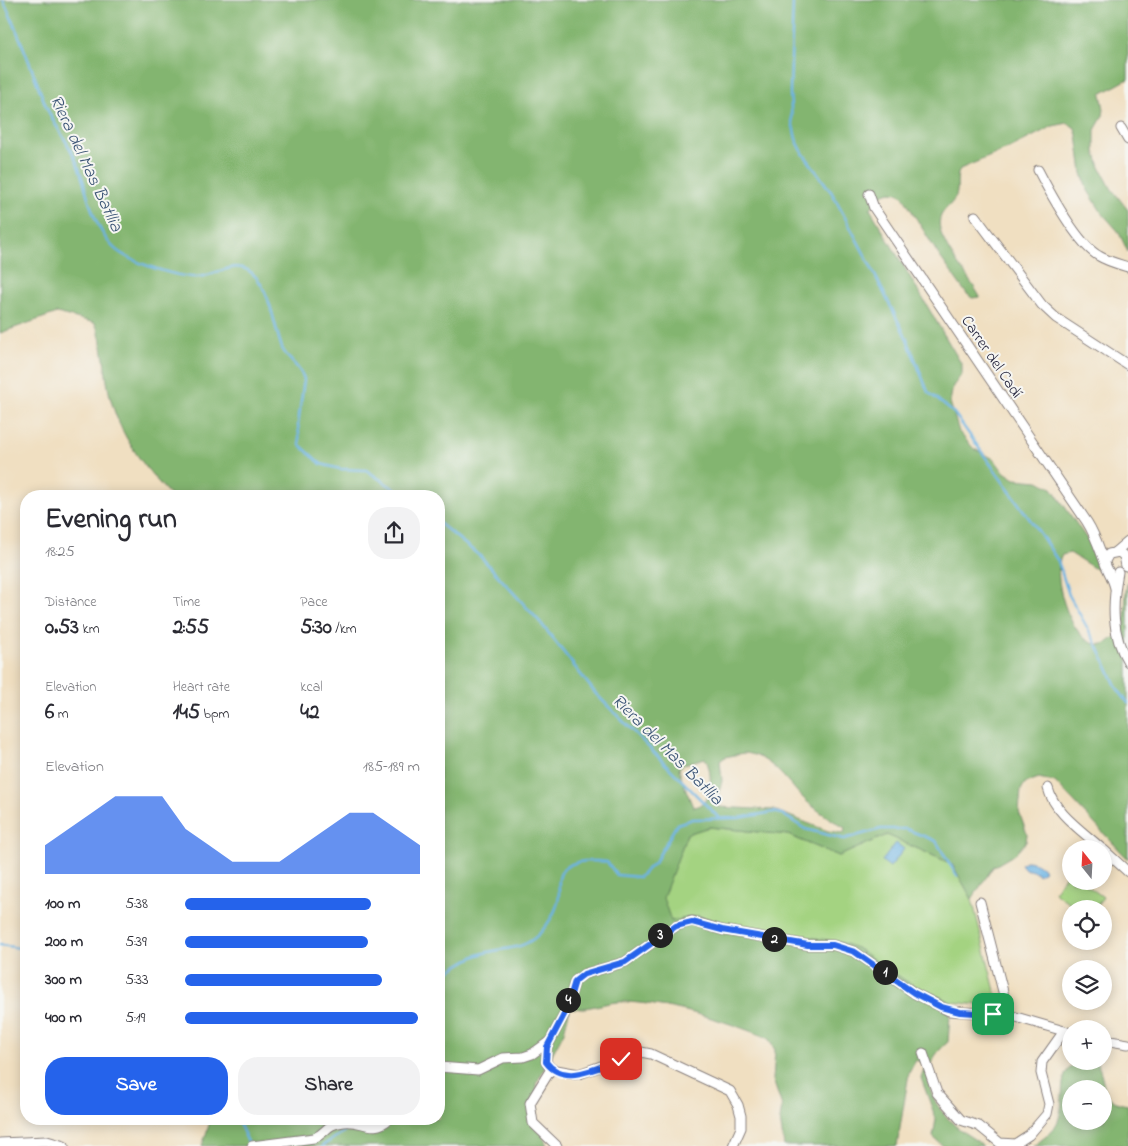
<!DOCTYPE html>
<html lang="en">
<head>
<meta charset="utf-8">
<style>
	body { margin:0; font-family:"Indie Flower",sans-serif; background:#f2f2f3; color:#2b2b33; height:100vh; display:flex; flex-direction:column; font-size:19px; white-space:nowrap }
	* { box-sizing:border-box; margin:0 }
	p { font-size:16px; color:#7c7c81 }
	.icon { flex:none; width:28px; height:28px; fill:none; stroke:currentColor; stroke-width:2; stroke-linecap:round; stroke-linejoin:round }
	.map { position:relative; flex:1; overflow:hidden }
	.drawer { position:absolute; left:20px; top:490px; width:425px; height:635px; display:flex; flex-direction:column; background:#fff; border-radius:20px; box-shadow:0 2px 12px #0003 }
	.drawer>* { flex:none }
	.needle { width:32px; rotate:342deg }
	.buttons { position:absolute; left:1062px; top:840px; display:grid; gap:10px }
	.buttons a { display:grid; place-items:center; width:50px; height:50px; border-radius:50%; background:#fff; box-shadow:0 2px 12px #0003; font-size:25px }
	.pin { position:absolute; display:grid; place-items:center; width:42px; height:42px; color:#fff; margin:-21px; border-radius:10px; box-shadow:0 2px 8px #0006 }
	.km { position:absolute; width:25px; height:25px; margin:-12px; border-radius:50%; background:#222; color:#fff; font-size:14px; line-height:25px; text-align:center }
	.round { display:grid; place-items:center; flex:none; width:52px; height:52px; border-radius:20px; background:#f2f2f3 }
	.headline { display:flex; align-items:center; justify-content:space-between; height:85px; padding:0 25px }
	h1 { font-size:28px; font-weight:700; line-height:38px }
	.stats { display:grid; grid-template-columns:repeat(3,1fr); gap:8px; height:85px; padding:5px 25px }
	.stats div { display:grid; align-content:center }
	.stats b { font-size:21px; font-weight:700 }
	.stats small { font-size:14px; font-weight:400 }
	.stats p { font-size:14px }
	.chart { height:140px; padding:10px 25px }
	.chart p { display:flex; justify-content:space-between }
	.chart svg { width:100%; height:90px; margin-top:5px; fill:#2563eb; opacity:.7 }
	.cta { display:flex; gap:10px; margin-top:auto; padding:10px 25px }
	.cta a { flex:1; height:58px; border-radius:20px; background:#2563eb; color:#fff; font-size:20px; font-weight:700; line-height:58px; text-align:center }
	.cta a+a { background:#f2f2f3; color:#2b2b33 }
	ul { padding:0 25px; list-style:none; font-size:16px }
	li { display:grid; grid-template-columns:80px 60px 1fr; align-items:center; height:38px }
	li i { height:12px; border-radius:6px; background:#2563eb }
	.map>svg:first-child { display:block }
</style>
</head>
<body>
<div class="map">
<svg width="1128" height="1146" viewBox="0 0 1128 1146">
	<rect width="100%" height="100%" fill="#f6f6f2"/>
	<filter id="ink" filterUnits="userSpaceOnUse"><feTurbulence type="fractalNoise" baseFrequency=".02" numOctaves="2"/><feDisplacementMap in="SourceGraphic" scale="10" xChannelSelector="R" yChannelSelector="G"/><feConvolveMatrix kernelMatrix="1 2 1 2 8 2 1 2 1" color-interpolation-filters="sRGB"/></filter>
	<filter id="wash" filterUnits="userSpaceOnUse"><feTurbulence type="fractalNoise" baseFrequency=".0096" numOctaves="4" result="noise"/><feDisplacementMap in="SourceGraphic" scale="20" xChannelSelector="R" yChannelSelector="G"/><feGaussianBlur stdDeviation="1.12" result="paint"/><feColorMatrix in="noise" values="0 0 0 0 0 0 0 0 0 0 0 0 0 0 0 0 0 1.4 0 .05"/><feComposite in="paint" operator="in"/></filter>
	<g filter="url(#wash)">
		<rect width="100%" height="100%" fill="#f0dfc1"/>
		<g fill="#a4d381" stroke="#637a5e">
			<polygon points="708,827 788,835 839,856 887,835 952,864 972,899 999,1007 951,1002 909,983 856,948 727,924 698,916 671,921 662,898 687,834"/>
			<polygon points="1068,872 1071,875 1071,881 1081,881 1103,897 1095,909 1078,909 1054,892"/>
		</g>
		<g fill="#83b56f" stroke="#526c55" fill-rule="evenodd">
			<path d="M0,0H1128V79L1101,94L1104,109L1103,116L1095,130V151L1100,167L1111,188L1128,210V252L1118,231L1102,213L1087,189L1082,173L1077,135L1075,128L1068,123L1053,126L1012,147L960,169C955,178 959,187 956,196C953,204 943,209 940,218C934,240 970,277 980,297L972,298L966,293L938,254L902,195C886,187 879,197 870,209L962,365V374L953,386L950,402L959,432L974,449L994,459L1003,471L1015,479L1038,481L1052,488L1093,548L1097,570L1070,553L1062,555C1048,578 1078,665 1111,640C1114,637 1120,634 1122,630C1128,615 1123,596 1128,581V859L1055,782L1039,778L1025,783L1021,790L1019,812L1027,834L1026,842L1015,854L993,867L972,899L952,864L887,835L839,856L788,835L709,827L687,834L663,898L671,921L698,916L727,924L840,942L856,948L909,983L951,1002L948,1042C914,1070 929,1103 958,1128C966,1135 976,1139 983,1146H943L933,1137L936,1119L921,1078L926,1065L916,1060L909,1073L897,1146H784L780,1120L782,1106L773,1080L775,1050L768,1038C723,1020 675,1005 627,1002C608,1000 589,1011 570,1008L564,1032L536,1084L538,1109L533,1123L542,1133L547,1146H202L211,1119H439V496H171C141,464 116,431 108,387C104,367 104,342 95,323L57,313L0,333ZM744,753C768,754 786,780 801,796C813,808 830,819 845,828L844,833L828,831L774,810L718,807L716,802L722,781L720,761L725,757ZM705,758C713,771 714,807 693,807L682,780L679,768L684,764Z"/>
			<path d="M1096,1061C1108,1082 1098,1101 1128,1105V1146H1033C1042,1140 1054,1131 1058,1121C1069,1093 1049,1061 1096,1061ZM1071,1089H1104V1121H1071Z"/>
		</g>
		<g fill="#6cb3e3" stroke="#476a8f">
			<polygon points="896,843 904,849 890,867 882,861"/>
			<path d="M1025,861C1033,861 1040,864 1045,871L1038,875L1036,872L1025,869L1021,864Z"/>
		</g>
		<g fill="none" stroke-linecap="round" stroke-linejoin="round">
			<g stroke="#6cb3e3" stroke-width="2.5">
				<path d="M3,0C20,34 32,71 46,106C54,126 69,142 77,163C88,190 91,223 112,246C125,261 176,277 196,277C217,277 237,255 256,277C271,295 274,326 282,348C287,360 300,366 304,379L298,424L300,445L321,464L340,469L366,470L405,496"/>
				<polyline points="793,0 790,93 792,121 796,139 803,153 832,193 865,255 907,339 928,392 954,413 1041,535 1058,561 1069,595 1098,647 1117,688 1128,703"/>
				<polyline points="439,523 481,557 540,622 596,694 719,818"/>
				<polyline points="0,945 26,949"/>
				<path d="M439,978C451,970 465,960 478,955C502,946 522,953 541,932C548,924 555,913 558,902C560,895 558,887 559,879C562,859 590,860 607,862L617,875L639,877L655,862L677,824L692,819L738,818L774,812L782,814L805,829L844,839L881,829H906L936,841L957,876"/>
				<polyline points="237,1119 249,1144"/>
				<polyline points="322,1146 342,1133 350,1125"/>
			</g>
		</g>
	</g>
	<g filter="url(#ink)">
		<g fill="none" stroke-linecap="round" stroke-linejoin="round">
			<g stroke="#89807e" stroke-width="11">
				<g id="minor">
					<polyline points="1121,128 1128,140"/>
					<path d="M1038,170C1050,193 1077,244 1099,256C1107,261 1118,264 1128,267"/>
					<path d="M869,194L874,208L1087,522C1096,536 1100,551 1106,566C1110,575 1113,579 1115,588"/>
					<polyline points="975,216 1042,305 1056,318 1128,365"/>
					<polyline points="1115,552 1128,541"/>
					<polyline points="1105,561 1109,554 1119,552 1124,556 1126,566"/>
					<path d="M1118,572C1112,604 1111,634 1128,662"/>
					<path d="M1048,788C1054,813 1084,832 1102,849"/>
					<polyline points="1104,850 1128,872"/>
					<polyline points="980,902 1009,1015"/>
					<polyline points="1104,1040 1128,1044"/>
					<polyline points="923,1053 937,1093 961,1120 979,1126 1000,1143 1015,1144 1029,1135 1047,1114 1049,1104 1041,1073 1042,1062 1064,1031"/>
					<polyline points="439,1067 478,1070 503,1058 523,1057 532,1054 550,1041"/>
					<polyline points="551,1069 546,1062 547,1047 566,1011 575,981 584,974 625,962 676,926 692,921 722,930 808,945 833,945 855,952 914,993 949,1011 1009,1015 1071,1033"/>
					<polyline points="551,1069 579,1074 641,1052 651,1054 730,1091 738,1105 741,1116 741,1128 733,1146"/>
					<polyline points="551,1069 530,1103 533,1123 557,1146"/>
					<polyline points="0,1143 47,1141 64,1146"/>
					<path d="M252,1146L314,1138C327,1133 325,1124 344,1122C361,1119 373,1134 389,1119"/>
				</g>
			</g>
			<use href="#minor" stroke="#fff" stroke-width="9"/>
		</g>
	</g>
	<g fill="none" stroke-linecap="round" stroke-linejoin="round" filter="url(#ink)">
		<g stroke="#fff" stroke-width="10">
			<path id="route" d="M621,1059C598,1067 564,1087 546,1062L547,1047L566,1011L575,981L584,974L625,962L676,926L692,922L722,930L808,945H833L855,952L914,993L941,1007L960,1012L993,1014"/>
		</g>
		<use href="#route" stroke="#2563eb" stroke-width="6"/>
	</g>
	<g text-anchor="middle" stroke-width="4" stroke-linejoin="round" paint-order="stroke">
		<g font-size="16" fill="#22223b" stroke="#f6f6f2">
			<text transform="translate(993 356) rotate(56)" y="6">Carrer del Cadí</text>
		</g>
		<g font-size="18" font-style="italic" fill="#3c5576" stroke="#f6f6f2">
			<text transform="translate(87 163) rotate(65)" y="6">Riera del Mas Batllia</text>
			<text transform="translate(668 749) rotate(45)" y="6">Riera del Mas Batllia</text>
		</g>
	</g>
</svg>
<div class="buttons">
<a><svg class="needle" viewBox="-14 -14 28 28"><path d="M0-13l5 13h-10z" fill="#e53935"/><path d="M0 13l5-13h-10z" fill="#7c7c81"/></svg></a>
<a><svg class="icon" aria-label="locate" viewBox="0 0 24 24"><circle cx="12" cy="12" r="6"/><path d="M12 2v4M12 18v4M2 12h4M18 12h4"/></svg></a>
<a><svg class="icon" aria-label="layers" viewBox="0 0 24 24"><path d="M12 4l9 5-9 5-9-5zM3 14l9 5 9-5"/></svg></a>
<a>+</a>
<a>−</a>
</div>
<div class="pin" style="left:993px;top:1014px;background:#1e9e55"><svg class="icon" aria-label="arrive" viewBox="0 0 24 24"><path d="M6 21V4h12l-3 4 3 4H6"/></svg></div>
<div class="pin" style="left:621px;top:1059px;background:#d93025"><svg class="icon" aria-label="check" viewBox="0 0 24 24"><path d="M5 12l5 5 9-10"/></svg></div>
<b class="km" style="left:885px;top:972px">1</b>
<b class="km" style="left:774px;top:939px">2</b>
<b class="km" style="left:660px;top:935px">3</b>
<b class="km" style="left:568px;top:1000px">4</b>
<section class="drawer">
<div class="headline"><div><h1>Evening run</h1><p>18:25</p></div><a class="round"><svg class="icon" aria-label="share" viewBox="0 0 24 24"><path d="M12 15V3M7 8l5-5 5 5M5 13v7h14v-7"/></svg></a></div>
<div class="stats">
<div><p>Distance</p><b>0.53<small> km</small></b></div>
<div><p>Time</p><b>2:55</b></div>
<div><p>Pace</p><b>5:30<small> /km</small></b></div>
</div>
<div class="stats">
<div><p>Elevation</p><b>6<small> m</small></b></div>
<div><p>Heart rate</p><b>145<small> bpm</small></b></div>
<div><p>kcal</p><b>42</b></div>
</div>
<div class="chart"><p><span>Elevation</span>185–189 m</p>
<svg viewBox="0 0 160 44" preserveAspectRatio="none"><path d="M0 44V30L10 22L20 14L30 6L40 6L50 6L60 22L70 30L80 38L90 38L100 38L110 30L120 22L130 14L140 14L150 22L160 30V44z"/></svg>
</div>
<ul>
<li><b>100 m</b>5:38<i style="width:79%"></i></li>
<li><b>200 m</b>5:39<i style="width:78%"></i></li>
<li><b>300 m</b>5:33<i style="width:84%"></i></li>
<li><b>400 m</b>5:19<i style="width:99%"></i></li>
</ul>
<div class="cta"><a>Save</a><a>Share</a></div>
</section>
</div>
</body>
</html>
